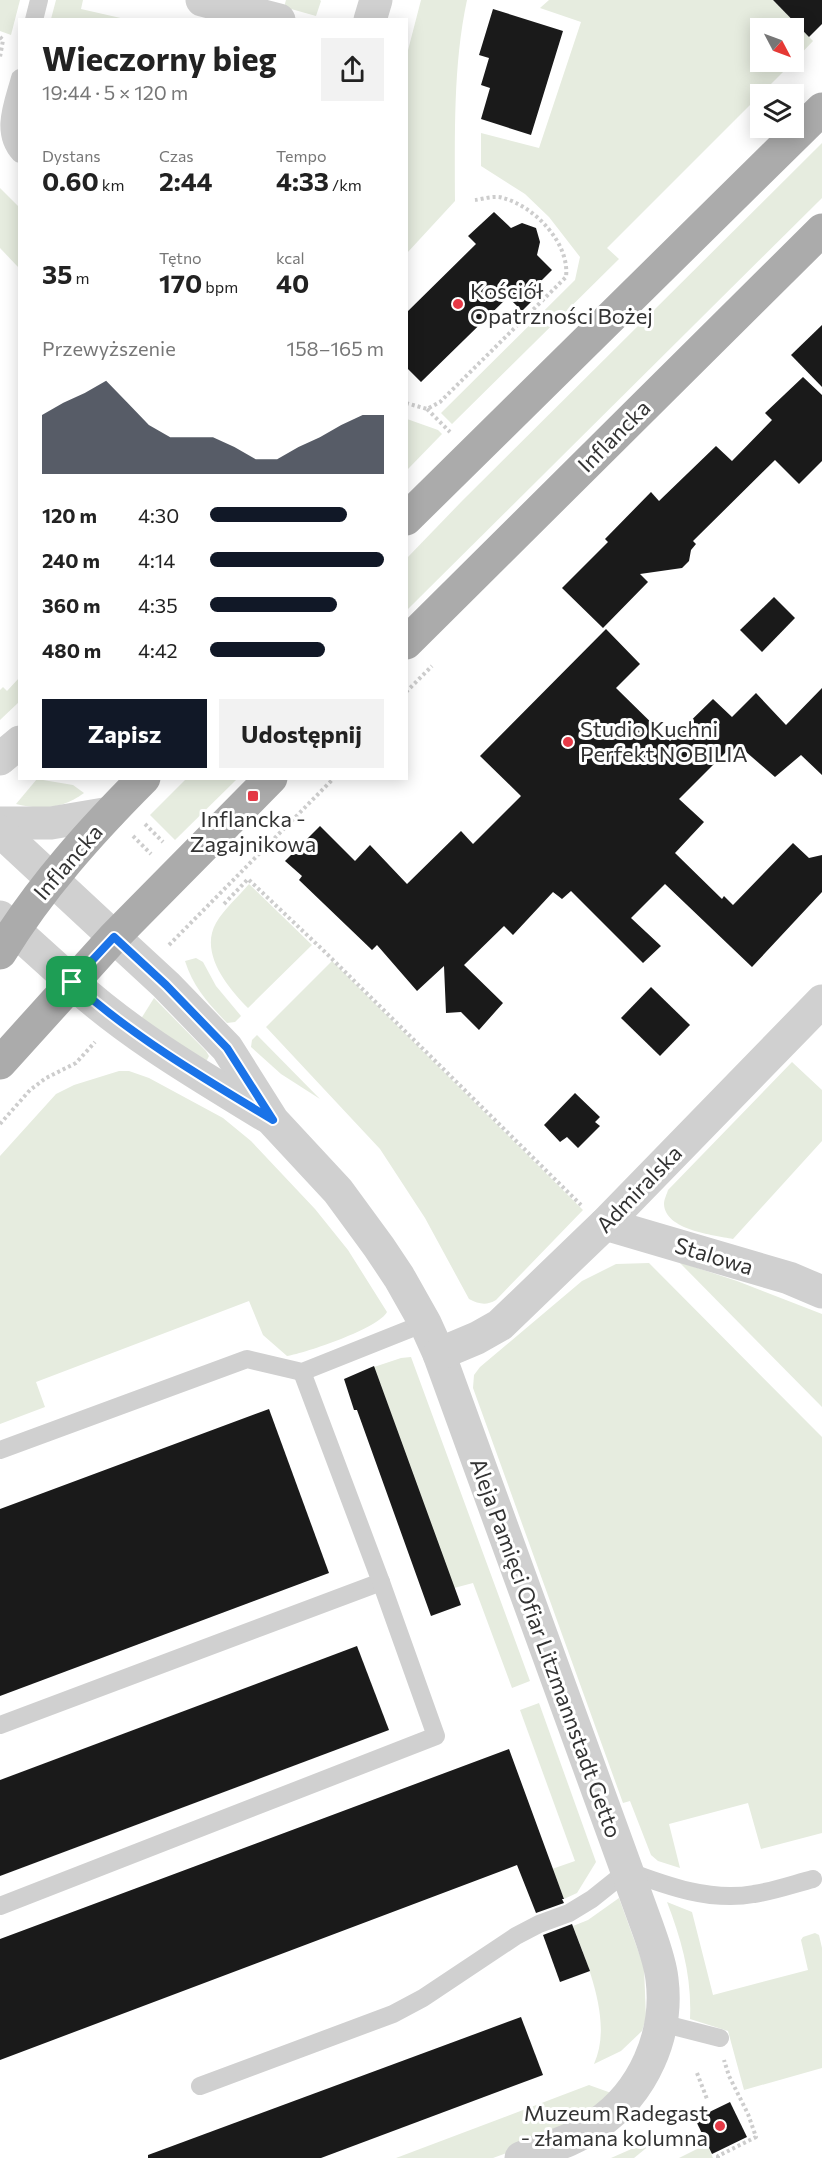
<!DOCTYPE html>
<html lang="pl">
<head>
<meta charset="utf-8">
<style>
	body { margin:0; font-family:Commissioner,sans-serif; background:#f2f2f2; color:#222; height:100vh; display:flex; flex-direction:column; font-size:22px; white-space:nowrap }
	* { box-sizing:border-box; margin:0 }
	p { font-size:20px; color:#767676 }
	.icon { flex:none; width:33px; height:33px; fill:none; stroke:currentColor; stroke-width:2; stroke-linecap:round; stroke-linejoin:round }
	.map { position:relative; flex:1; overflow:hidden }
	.details { position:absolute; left:18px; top:18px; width:390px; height:762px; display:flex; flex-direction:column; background:#fff; border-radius:0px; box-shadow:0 3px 15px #0003 }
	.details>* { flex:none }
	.needle { width:39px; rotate:131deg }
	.tools { position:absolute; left:750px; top:18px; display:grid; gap:12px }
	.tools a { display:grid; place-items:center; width:54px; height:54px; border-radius:0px; background:#fff; box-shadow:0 3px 15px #0003; font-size:30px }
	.pin { position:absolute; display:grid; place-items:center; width:51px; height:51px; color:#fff; margin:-26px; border-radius:12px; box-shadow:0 3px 9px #0006 }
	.round { display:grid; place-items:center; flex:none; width:63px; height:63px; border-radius:0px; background:#f2f2f2 }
	.summary { display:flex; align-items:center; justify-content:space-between; height:102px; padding:0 24px }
	h1 { font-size:33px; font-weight:700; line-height:45px }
	.metrics { display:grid; grid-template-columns:repeat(3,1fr); gap:9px; height:102px; padding:6px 24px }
	.metrics div { display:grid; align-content:center }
	.metrics b { font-size:26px; font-weight:700 }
	.metrics small { font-size:16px; font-weight:400 }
	.metrics p { font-size:16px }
	.chart { height:168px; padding:12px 24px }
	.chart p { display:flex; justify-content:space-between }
	.chart svg { width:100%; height:108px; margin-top:6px; fill:#111827; opacity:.7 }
	.primary-button { display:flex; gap:12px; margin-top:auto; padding:12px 24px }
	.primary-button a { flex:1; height:69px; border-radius:0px; background:#111827; color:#fff; font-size:24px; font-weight:700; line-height:69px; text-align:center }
	.primary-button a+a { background:#f2f2f2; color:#222 }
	ul { padding:0 24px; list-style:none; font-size:20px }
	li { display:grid; grid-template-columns:96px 72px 1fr; align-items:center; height:45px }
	li i { height:15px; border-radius:8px; background:#111827 }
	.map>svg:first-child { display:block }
</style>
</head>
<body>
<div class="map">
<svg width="822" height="2158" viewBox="0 0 822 2158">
	<rect width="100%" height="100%" fill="#fff"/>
	<g fill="#e6ecdf">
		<polygon points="0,0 20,0 11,35 0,31"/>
		<polygon points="56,0 83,0 81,9 125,19 51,19"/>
		<polygon points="286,0 320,0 321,1 316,16 284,7"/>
		<path d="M421,0H467C453,65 455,134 455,201L407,253L406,58Z"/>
		<polygon points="549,0 773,0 813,41 794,61 794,28 760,28 760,62 793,62 607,248 619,259 452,424 441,413 575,280 580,257 549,217 525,194 481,166 481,133 539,148 581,22 540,8"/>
		<polygon points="822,143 822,198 407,610 407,558 462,501"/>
		<polygon points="0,188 19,207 19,268 0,248"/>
		<polygon points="407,419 438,430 442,434 407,470"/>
		<polygon points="19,678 19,702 0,720 0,690 3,687 7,691"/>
		<polygon points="187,778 237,779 175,840 150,815"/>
		<path d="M37,779L73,785L84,793C63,809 41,810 16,804Z"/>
		<path d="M249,884L312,945L248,1008C228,988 199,953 216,923C224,909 239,896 249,884Z"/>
		<path d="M196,958L203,962L216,986L241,1016L235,1022L227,1023C209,1004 193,987 185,961Z"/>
		<path d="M332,961L583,1210L496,1300C486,1306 479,1304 469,1299L425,1218L380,1149L266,1027Z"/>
		<polygon points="154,998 206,1051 209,1056 207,1060 203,1063 139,1022"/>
		<polygon points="257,1035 320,1099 281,1074 251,1047 252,1040"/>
		<path d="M792,1062L822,1090V1141L733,1239C713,1235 665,1230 664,1204C664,1199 667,1194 668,1190Z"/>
		<path d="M119,1071H129L149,1078L223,1118L251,1141L315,1209L348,1250L387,1312C379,1328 306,1353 287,1356L263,1335L249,1301L36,1382L45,1407L0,1424V1156L56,1094L74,1085Z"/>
		<polygon points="679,1262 737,1281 822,1314 822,1407"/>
		<polygon points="649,1263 822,1437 822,1833 761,1849 748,1803 669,1824 680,1868 658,1861 651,1855 630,1801 623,1803 473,1388 474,1375 480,1367 582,1281 616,1264"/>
		<polygon points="411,1357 530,1681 512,1688 473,1583 454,1588 374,1367 401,1358"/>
		<polygon points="539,1703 596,1862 577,1893 564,1899 552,1869 575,1861 520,1710"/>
		<path d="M619,1898L644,1967L646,2018L642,2031L621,2051L594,2064C613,2022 588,1966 573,1926L588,1920Z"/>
		<path d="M667,1902L692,1912L713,1995L808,1970L801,1940L803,1937L815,1933L819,1935L822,1948V2068L744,2090L728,2031L690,2019C692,1977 682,1941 667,1902Z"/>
		<polygon points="589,2085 614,2094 547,2138 493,2158 396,2158"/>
		<polygon points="661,2136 634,2158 611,2158"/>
		<polygon points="707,2144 713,2158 679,2158"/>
	</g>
	<g fill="#1a1a1a">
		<polygon points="773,0 822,0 822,24 809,37"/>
		<polygon points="493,9 563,31 531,135 481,119 490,88 481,85 489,58 479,55"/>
		<polygon points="494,212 511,228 522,223 536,228 540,242 537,255 552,270 534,288 539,294 522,311 508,297 421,382 406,367 406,313 476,244 468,236"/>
		<polygon points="822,325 822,387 791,355"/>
		<polygon points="803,377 822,395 822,461 799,484 775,460 693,541 696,544 691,550 689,561 682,568 640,574 648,582 603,628 562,588 608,542 605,539 651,492 659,501 716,446 732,461 772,420 765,413"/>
		<polygon points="774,597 795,618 762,652 740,630"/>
		<polygon points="606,629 640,664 616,688 670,741 713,699 732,717 756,693 786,725 822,688 822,775 801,755 775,777 738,745 732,751 730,748 679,799 704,822 675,853 722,899 724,896 733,905 793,843 809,858 822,855 822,892 752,967 665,884 631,918 661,946 643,963 571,891 562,899 553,892 513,935 504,926 464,965 503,1003 479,1030 461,1012 446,1013 444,966 417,991 377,945 372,950 299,880 302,876 285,861 320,826 355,861 370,845 407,884 461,831 473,844 521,796 480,756"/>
		<polygon points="651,987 690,1025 660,1056 621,1018"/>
		<polygon points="575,1093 600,1117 595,1122 600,1126 578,1148 567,1137 560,1142 544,1125"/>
		<polygon points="374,1366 461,1605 431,1616 357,1410 354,1410 344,1379"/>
		<polygon points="269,1409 329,1573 0,1696 0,1509"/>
		<polygon points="357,1646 389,1730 0,1876 0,1780"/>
		<polygon points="509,1749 564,1899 562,1899 564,1903 536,1913 517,1865 0,2060 0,1939"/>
		<polygon points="572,1924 590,1971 560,1982 543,1935"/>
		<polygon points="521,2017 543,2075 321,2158 148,2158 148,2155"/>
		<polygon points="730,2102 747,2137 712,2154 695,2119"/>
	</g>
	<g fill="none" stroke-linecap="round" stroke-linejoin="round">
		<g stroke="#cdcdcd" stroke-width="4" stroke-dasharray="3 3" stroke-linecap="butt">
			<polyline points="0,37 3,40 0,57"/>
			<path d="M406,403L427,409L440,402L566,277C570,243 534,206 503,198C495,195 483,199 475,200"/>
			<polyline points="427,409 450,432"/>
			<polyline points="406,692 432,666"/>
			<polyline points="64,778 67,778"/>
			<polyline points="145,824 163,842"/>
			<polyline points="133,836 151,854"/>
			<polyline points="224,904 248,879 325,952 581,1205"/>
			<polyline points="169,945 334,778"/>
			<polyline points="0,1124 30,1090 46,1078 76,1063 95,1042"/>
			<polyline points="697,2073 707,2099"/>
			<polyline points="718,2158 718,2156 756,2137 748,2114 729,2076 724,2060"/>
		</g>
		<g stroke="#d0d0d0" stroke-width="18">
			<polyline points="34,20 39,0"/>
			<path d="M20,78C13,104 0,132 20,154"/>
			<polyline points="0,1450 247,1359 302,1372 425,1323"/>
			<polyline points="0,1725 381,1582"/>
			<polyline points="0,1906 436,1736 381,1582 302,1372"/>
			<polyline points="661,2023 720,2038"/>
			<path d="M200,2086L393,2014L423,1998L516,1936L539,1924L569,1913L592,1899L627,1871C667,1886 711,1902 754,1894C774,1891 794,1884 813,1879"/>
		</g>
		<g stroke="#d0d0d0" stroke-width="33">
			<polyline points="202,0 279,20"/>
			<polyline points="370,20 376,0"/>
			<polyline points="0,759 20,742"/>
			<path d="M114,937L166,985L227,1048L273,1121L338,1191L379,1247L399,1277L425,1323L439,1354L647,1926C653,1943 660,1961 662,1979C669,2035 643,2093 597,2124C575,2140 547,2148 521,2158"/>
			<path d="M72,982C130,1035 199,1075 266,1116"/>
			<polyline points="605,1224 789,1278 822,1292"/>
			<polyline points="439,1354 477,1338 500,1325 605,1224 822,1001"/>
		</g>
		<g stroke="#d0d0d0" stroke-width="33">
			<polyline points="0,823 51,823 110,813"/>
			<polyline points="0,831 114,937"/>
			<polyline points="0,917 72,982"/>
		</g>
		<g stroke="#ababab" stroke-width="33">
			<polyline points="406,519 822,109"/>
			<polyline points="406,643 822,230"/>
			<path d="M0,953C40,888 90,832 144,778"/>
			<polyline points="0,1063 114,937 271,778"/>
		</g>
	</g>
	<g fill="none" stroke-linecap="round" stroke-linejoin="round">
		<g stroke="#fff" stroke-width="12">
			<path id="route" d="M114,937L166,985L227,1048L273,1120C203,1078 132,1036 72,982Z"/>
		</g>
		<use href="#route" stroke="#1a73e8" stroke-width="8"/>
	</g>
	<g fill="#e63946" stroke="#fff" stroke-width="2">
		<circle cx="458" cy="304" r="6"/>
		<circle cx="568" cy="742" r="6"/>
		<rect x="247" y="790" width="12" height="12" rx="3"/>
		<circle cx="720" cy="2126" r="6"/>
	</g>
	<g text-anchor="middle" stroke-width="6" stroke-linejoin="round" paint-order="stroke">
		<g font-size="22" fill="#333" stroke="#fff" text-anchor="start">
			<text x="470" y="299">Kościół<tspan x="470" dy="25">Opatrzności Bożej</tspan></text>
			<text x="580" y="737">Studio Kuchni<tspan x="580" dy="25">Perfekt NOBILIA</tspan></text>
			<text x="253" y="827" text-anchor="middle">Inflancka -<tspan x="253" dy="25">Zagajnikowa</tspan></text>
			<text x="708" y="2121" text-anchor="end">Muzeum Radegast<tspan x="708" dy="25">- złamana kolumna</tspan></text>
		</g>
		<g font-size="22" fill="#333" stroke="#fff">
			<text transform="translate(614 436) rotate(-45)" y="8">Inflancka</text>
			<text transform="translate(68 862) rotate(-49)" y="8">Inflancka</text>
			<text transform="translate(639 1189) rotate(-46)" y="8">Admiralska</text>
			<text transform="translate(714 1256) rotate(17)" y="8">Stalowa</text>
			<text transform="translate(546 1648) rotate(70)" y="8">Aleja Pamięci Ofiar Litzmannstadt Getto</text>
		</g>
	</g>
</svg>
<div class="tools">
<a><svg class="needle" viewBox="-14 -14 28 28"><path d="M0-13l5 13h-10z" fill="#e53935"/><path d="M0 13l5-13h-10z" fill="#767676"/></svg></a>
<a><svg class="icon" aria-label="layers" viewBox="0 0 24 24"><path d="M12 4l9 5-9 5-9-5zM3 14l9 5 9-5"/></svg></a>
</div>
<div class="pin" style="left:72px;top:982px;background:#1e9e55"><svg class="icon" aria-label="arrive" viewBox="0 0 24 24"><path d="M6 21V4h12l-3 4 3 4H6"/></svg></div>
<section class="details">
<div class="summary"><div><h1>Wieczorny bieg</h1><p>19:44 · 5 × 120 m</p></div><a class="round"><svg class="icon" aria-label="share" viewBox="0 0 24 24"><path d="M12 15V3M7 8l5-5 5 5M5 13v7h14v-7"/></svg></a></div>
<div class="metrics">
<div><p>Dystans</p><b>0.60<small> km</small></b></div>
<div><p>Czas</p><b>2:44</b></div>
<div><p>Tempo</p><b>4:33<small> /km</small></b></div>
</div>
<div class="metrics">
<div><b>35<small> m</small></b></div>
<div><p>Tętno</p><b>170<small> bpm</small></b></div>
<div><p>kcal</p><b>40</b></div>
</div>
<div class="chart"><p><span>Przewyższenie</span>158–165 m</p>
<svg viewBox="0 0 160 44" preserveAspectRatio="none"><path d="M0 44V20L10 15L20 11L30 6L40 15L50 24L60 29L70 29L80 29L90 33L100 38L110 38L120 33L130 29L140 24L150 20L160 20V44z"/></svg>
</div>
<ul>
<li><b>120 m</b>4:30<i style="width:79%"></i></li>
<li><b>240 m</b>4:14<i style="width:100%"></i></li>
<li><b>360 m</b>4:35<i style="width:73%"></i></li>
<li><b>480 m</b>4:42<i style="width:66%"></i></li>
</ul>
<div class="primary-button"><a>Zapisz</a><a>Udostępnij</a></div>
</section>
</div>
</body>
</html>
